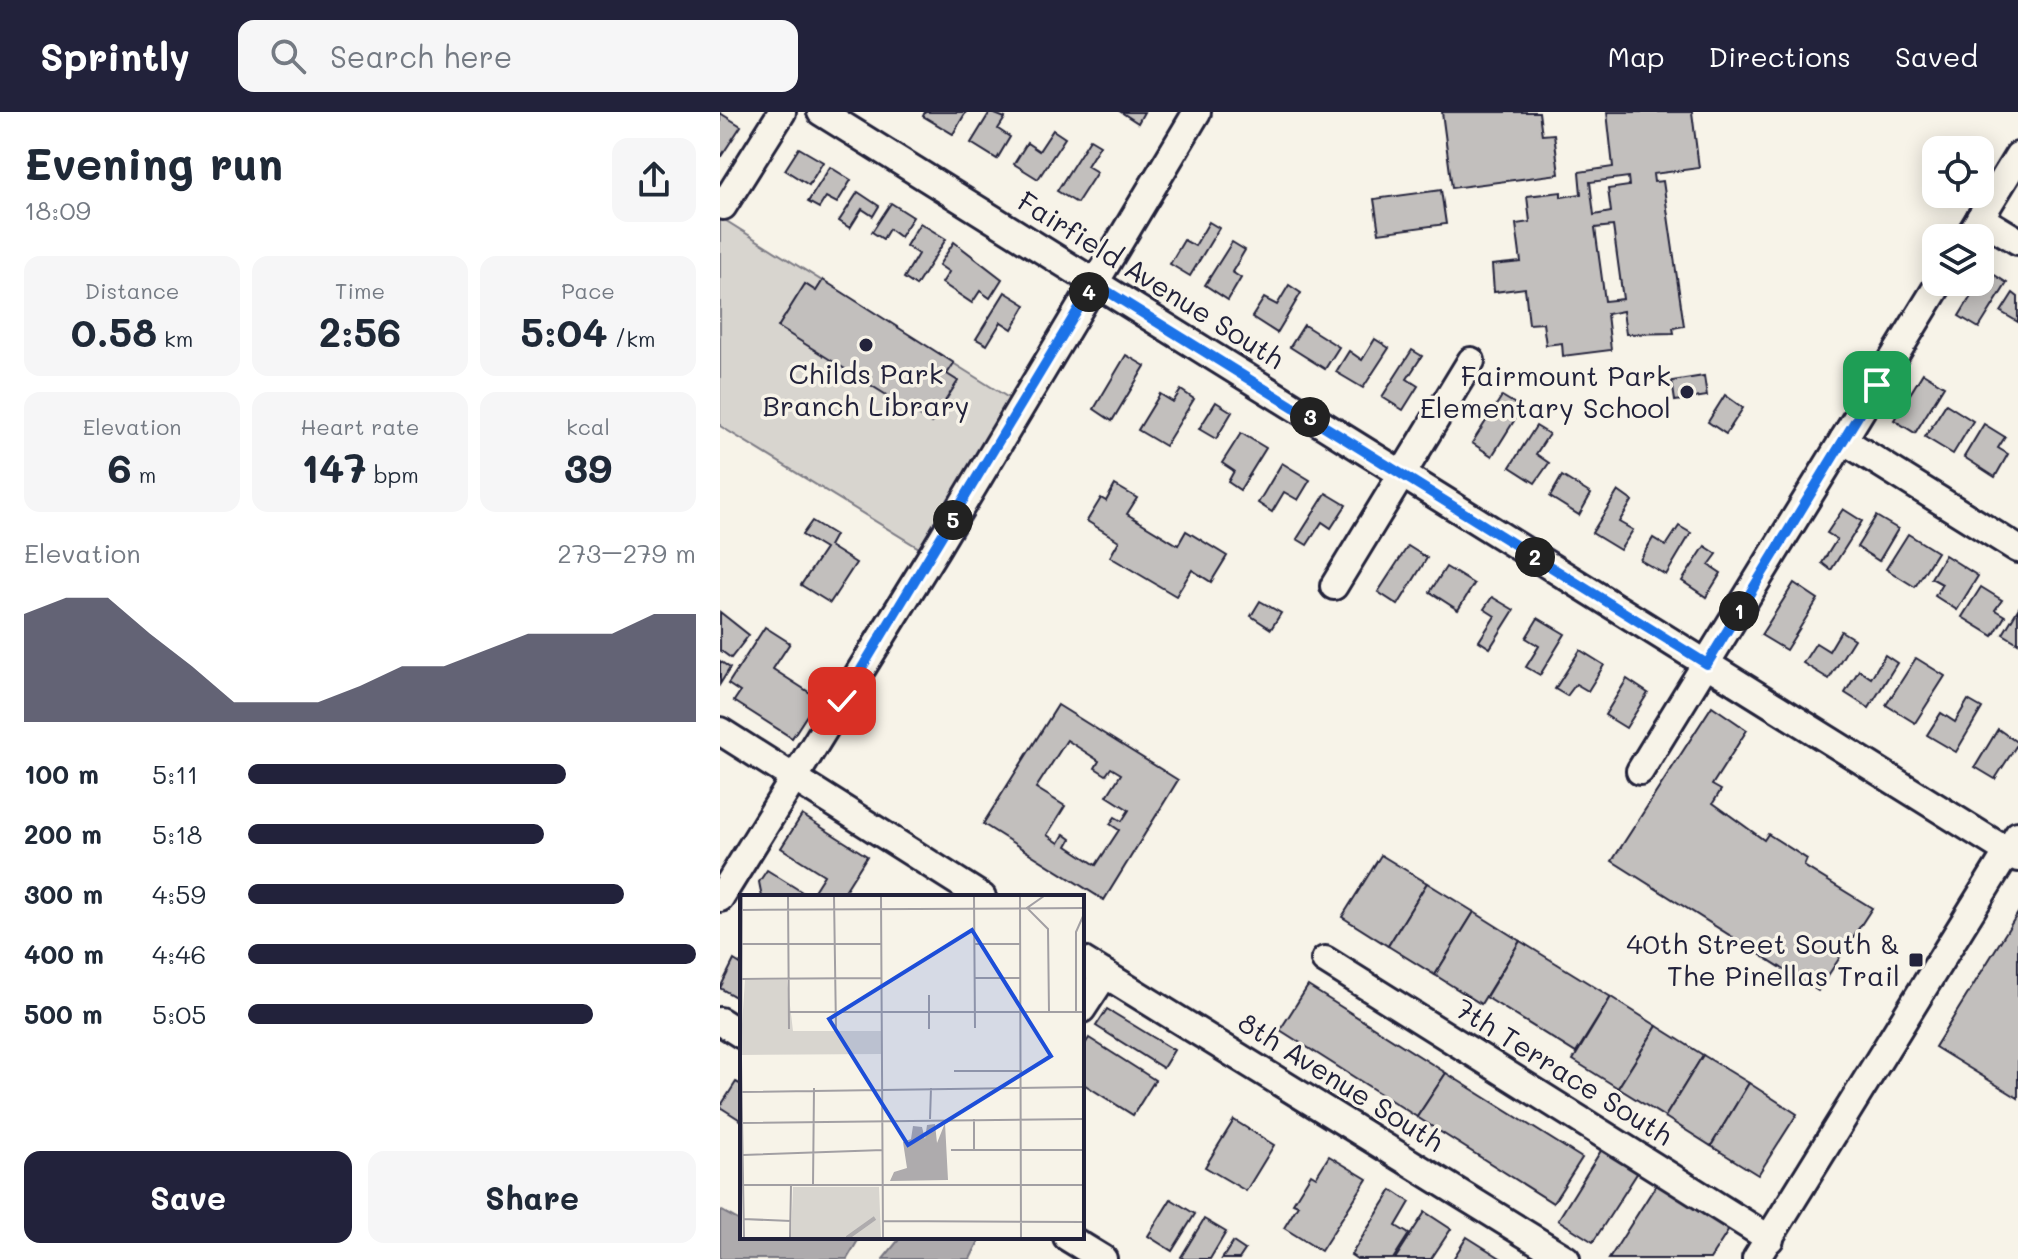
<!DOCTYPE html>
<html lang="en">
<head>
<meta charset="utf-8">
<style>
	body { margin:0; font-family:Mali,sans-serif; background:#f6f6f7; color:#1f2937; height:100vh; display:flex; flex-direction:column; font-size:30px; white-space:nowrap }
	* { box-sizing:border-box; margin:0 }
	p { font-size:26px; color:#747a83 }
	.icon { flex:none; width:44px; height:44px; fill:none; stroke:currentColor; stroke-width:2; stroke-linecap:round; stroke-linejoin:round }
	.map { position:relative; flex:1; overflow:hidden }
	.drawer { display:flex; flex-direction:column; background:#fff; width:720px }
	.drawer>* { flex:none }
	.fabs { position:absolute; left:1202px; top:24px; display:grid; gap:16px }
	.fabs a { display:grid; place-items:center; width:72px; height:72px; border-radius:16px; background:#fff; box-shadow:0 4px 20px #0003; font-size:40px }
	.pin { position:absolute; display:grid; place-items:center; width:68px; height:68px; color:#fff; margin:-34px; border-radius:16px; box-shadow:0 4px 12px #0006 }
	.km { position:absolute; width:40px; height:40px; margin:-20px; border-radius:50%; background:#222; color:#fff; font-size:22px; line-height:40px; text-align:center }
	.round { display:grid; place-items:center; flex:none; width:84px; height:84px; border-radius:16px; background:#f6f6f7 }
	.headline { display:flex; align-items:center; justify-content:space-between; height:136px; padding:0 24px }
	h1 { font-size:44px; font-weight:700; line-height:60px }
	.stats { display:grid; grid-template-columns:repeat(3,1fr); gap:12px; height:136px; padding:8px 24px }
	.stats div { display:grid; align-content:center; border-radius:16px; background:#f6f6f7; text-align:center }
	.stats b { font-size:40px; font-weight:700 }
	.stats small { font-size:22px; font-weight:400 }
	.stats p { font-size:22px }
	.chart { height:224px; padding:16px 24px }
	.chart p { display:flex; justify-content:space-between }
	.chart svg { width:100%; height:144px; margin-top:8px; fill:#22223b; opacity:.7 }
	.cta { display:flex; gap:16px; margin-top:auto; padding:16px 24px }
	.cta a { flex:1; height:92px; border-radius:16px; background:#22223b; color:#fff; font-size:32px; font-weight:700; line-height:92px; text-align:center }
	.cta a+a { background:#f6f6f7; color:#1f2937 }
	ul { padding:0 24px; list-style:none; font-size:26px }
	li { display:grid; grid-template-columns:128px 96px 1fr; align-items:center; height:60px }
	li i { height:20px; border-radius:10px; background:#22223b }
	header { display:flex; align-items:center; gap:48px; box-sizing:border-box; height:112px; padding:0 40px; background:#22223b; color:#fff }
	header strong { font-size:38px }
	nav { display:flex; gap:44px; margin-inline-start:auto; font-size:28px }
	.search { width:560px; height:72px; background:#f6f6f7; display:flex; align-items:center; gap:20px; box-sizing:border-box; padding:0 28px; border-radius:16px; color:#747a83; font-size:30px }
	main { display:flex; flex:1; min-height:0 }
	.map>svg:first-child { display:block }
</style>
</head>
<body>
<header>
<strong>Sprintly</strong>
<div class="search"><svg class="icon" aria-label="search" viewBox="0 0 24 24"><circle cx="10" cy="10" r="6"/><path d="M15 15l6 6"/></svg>Search here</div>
<nav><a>Map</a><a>Directions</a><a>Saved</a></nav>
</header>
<main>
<section class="drawer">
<div class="headline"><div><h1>Evening run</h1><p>18:09</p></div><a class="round"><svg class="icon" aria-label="share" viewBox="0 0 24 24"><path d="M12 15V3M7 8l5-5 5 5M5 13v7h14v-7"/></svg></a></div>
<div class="stats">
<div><p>Distance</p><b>0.58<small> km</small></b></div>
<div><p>Time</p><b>2:56</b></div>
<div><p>Pace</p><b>5:04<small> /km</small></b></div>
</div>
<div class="stats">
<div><p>Elevation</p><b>6<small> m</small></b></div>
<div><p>Heart rate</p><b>147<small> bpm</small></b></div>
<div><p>kcal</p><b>39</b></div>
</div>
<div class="chart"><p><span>Elevation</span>273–279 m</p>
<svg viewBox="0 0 160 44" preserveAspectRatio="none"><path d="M0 44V11L10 6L20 6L30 17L40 27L50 38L60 38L70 38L80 33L90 27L100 27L110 22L120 17L130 17L140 17L150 11L160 11V44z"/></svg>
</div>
<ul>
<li><b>100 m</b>5:11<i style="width:71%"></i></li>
<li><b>200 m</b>5:18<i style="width:66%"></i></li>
<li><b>300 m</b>4:59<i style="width:84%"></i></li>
<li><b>400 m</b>4:46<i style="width:100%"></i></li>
<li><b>500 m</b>5:05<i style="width:77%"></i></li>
</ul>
<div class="cta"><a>Save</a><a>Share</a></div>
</section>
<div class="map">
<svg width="1298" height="1147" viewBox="0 0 1298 1147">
	<rect width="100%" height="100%" fill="#f7f3e8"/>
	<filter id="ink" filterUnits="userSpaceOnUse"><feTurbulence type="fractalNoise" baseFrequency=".0125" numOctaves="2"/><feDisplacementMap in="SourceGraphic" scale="16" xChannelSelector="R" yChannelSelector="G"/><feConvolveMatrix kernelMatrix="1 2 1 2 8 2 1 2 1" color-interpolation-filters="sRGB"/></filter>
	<g filter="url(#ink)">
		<polygon fill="#d8d5cf" stroke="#7d7c85" stroke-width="2" points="0,105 292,288 204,439 0,314"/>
		<g fill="#aeabad" stroke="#76747f" stroke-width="2">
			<polygon points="0,1098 22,1110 22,1125 140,1125 127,1147 0,1147"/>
			<polygon points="181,1125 261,1125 250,1147 163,1147"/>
		</g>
		<g fill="#c2bfbd" stroke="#22223b" stroke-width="2" fill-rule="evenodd">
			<polygon points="205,0 246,0 233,22 203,4"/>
			<polygon points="270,0 285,6 278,17 290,25 277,47 251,31"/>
			<polygon points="401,0 424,0 418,11"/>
			<polygon points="722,0 819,0 822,23 834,22 839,62 732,76"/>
			<path d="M887,0H972L979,56L933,62L934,70L943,69L964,214L953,216L954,221L906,222L903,199L887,202L891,238L843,244L842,231L826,233L823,211L809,212L805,176L774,180L772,153L801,150L796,112L810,110L807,84L841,80V85L861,82L859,60L893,55ZM908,65L909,74L888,77L891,100L874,103L870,70ZM893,114L903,187L885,189L875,116Z"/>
			<polygon points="0,1 21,14 0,46"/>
			<polygon points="333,18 345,26 318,67 294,52 307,31 319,39"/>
			<polygon points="370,27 380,33 367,54 377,60 357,91 337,79"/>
			<polygon points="79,36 103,50 89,73 65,58"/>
			<polygon points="110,55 131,68 117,91 106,85 99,96 88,90"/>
			<polygon points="721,78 726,112 659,121 654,87"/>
			<polygon points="138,80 159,94 153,104 142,97 130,116 119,109"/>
			<polygon points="171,91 193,105 180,125 169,117 163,127 152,120"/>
			<polygon points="489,110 499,116 470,164 450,152 464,128 475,134"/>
			<polygon points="200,111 226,127 196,174 184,166 198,142 186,134"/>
			<polygon points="234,130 282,167 270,186 260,179 252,191 222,171 229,160 219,153"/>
			<polygon points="512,130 525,138 512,160 521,166 508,188 485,173"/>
			<polygon points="1267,158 1287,171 1259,216 1239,204"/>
			<polygon points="103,168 234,251 227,262 238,269 211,311 58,215 85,172 96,179"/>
			<polygon points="569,173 581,181 557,221 532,205 544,186 557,193"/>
			<polygon points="285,180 306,193 292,217 281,210 267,233 256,227"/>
			<polygon points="1293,181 1298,185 1298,210 1281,200"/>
			<polygon points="584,213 619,235 605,257 570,235"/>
			<polygon points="655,227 669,236 643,276 616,260 629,239 642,248"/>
			<polygon points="692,238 702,244 687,267 698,274 683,298 662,285"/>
			<polygon points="406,243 425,254 392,309 374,297"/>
			<polygon points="1203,261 1224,274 1195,321 1174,308"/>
			<polygon points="984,264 987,284 955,289 952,269"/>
			<polygon points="461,278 474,287 445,334 418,318 440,282 453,290"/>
			<polygon points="1005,283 1023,296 1006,322 988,310"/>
			<polygon points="782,284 802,296 772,344 752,331"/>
			<polygon points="496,290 512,300 496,327 479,317"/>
			<polygon points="1226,292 1253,309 1233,342 1205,325"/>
			<polygon points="1264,312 1285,325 1278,336 1288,342 1275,365 1244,345"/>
			<polygon points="816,314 829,322 816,342 829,351 815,371 790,355"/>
			<polygon points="521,321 546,336 520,378 508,370 514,359 502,351"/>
			<polygon points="562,351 590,368 578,388 564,380 552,400 538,391"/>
			<polygon points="842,364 871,382 859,403 830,385"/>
			<polygon points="395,373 417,386 407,402 458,433 466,419 507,444 491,470 472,458 456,484 390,445 399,429 367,409 381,386 386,389"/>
			<polygon points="898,379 912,389 899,410 913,418 900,438 872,421"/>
			<polygon points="606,381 626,393 611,416 602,410 587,433 577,427"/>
			<polygon points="1123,397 1142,409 1111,458 1102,451 1117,427 1107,421"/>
			<polygon points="1156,404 1178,417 1159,449 1137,435"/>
			<polygon points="92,409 115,423 109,434 136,451 110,491 81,473 105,437 82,423"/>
			<polygon points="959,414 971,421 946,463 920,448 933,426 946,434"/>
			<polygon points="1188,422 1217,440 1195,475 1166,457"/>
			<polygon points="688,434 707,446 678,493 658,480"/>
			<polygon points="985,434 997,442 989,453 1001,461 986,485 962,469"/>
			<polygon points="1225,443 1258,464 1237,498 1215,484 1222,472 1211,466"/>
			<polygon points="726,455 754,472 738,498 710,480"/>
			<polygon points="1074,471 1098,487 1066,538 1041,523"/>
			<polygon points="1261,475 1282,488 1275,498 1285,504 1273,524 1242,505"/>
			<polygon points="772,485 794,498 770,536 759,529 775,504 764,497"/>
			<polygon points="540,489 561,501 551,517 531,504"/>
			<polygon points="1298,497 1298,531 1283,522"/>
			<polygon points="0,500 29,523 11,546 0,538"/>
			<polygon points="818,506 845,522 820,563 806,555 819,534 806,526"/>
			<polygon points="45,515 70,531 53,557 98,586 72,626 14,589 20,580 8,572"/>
			<polygon points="1121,519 1134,527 1109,567 1083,551 1096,531 1109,539"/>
			<polygon points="860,538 884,553 868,579 856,572 847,584 835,577"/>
			<polygon points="1165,543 1177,551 1149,596 1125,581 1139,558 1151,566"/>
			<polygon points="1196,546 1225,564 1195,611 1166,593"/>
			<polygon points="0,549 10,556 0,572"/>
			<polygon points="907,567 928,581 906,616 885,603"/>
			<polygon points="1248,588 1262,596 1236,640 1207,623 1221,601 1235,610"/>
			<path d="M338,593L458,668L384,788L263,712ZM347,628L379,649L375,656L386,663L391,656L401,662L387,684L409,698L402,709L395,705L390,712L399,718L376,753L347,734L351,727L344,722L339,731L327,723L345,694L316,676Z"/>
			<polygon points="992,594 1027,618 992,673 1001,678 993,691 1044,728 1048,722 1087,747 1084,754 1152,796 1098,879 892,749"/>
			<polygon points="1278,617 1298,631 1275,667 1255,655"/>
			<polygon points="82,703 147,744 121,785 90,785 104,763 61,736"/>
			<polygon points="661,743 707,771 668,834 622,805"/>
			<polygon points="47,758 79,778 90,785 42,785 39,770"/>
			<polygon points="707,771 754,800 715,863 668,834"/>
			<polygon points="754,800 800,829 761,892 715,863"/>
			<polygon points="1298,801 1298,986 1215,935"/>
			<polygon points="800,829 891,885 856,941 766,885"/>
			<polygon points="14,848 22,853 21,888 0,876"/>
			<polygon points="588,874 726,961 697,1005 560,918"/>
			<polygon points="891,885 937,914 898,976 853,948"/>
			<polygon points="387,897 454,938 443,956 376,914"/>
			<polygon points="937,914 983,943 945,1005 898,976"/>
			<polygon points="369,926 435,968 413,1003 362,971 362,937"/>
			<polygon points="983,943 1029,971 991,1034 945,1005"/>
			<polygon points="726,961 862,1046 833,1091 697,1005"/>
			<polygon points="16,970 22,973 22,1009 0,995"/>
			<polygon points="1029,971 1077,1002 1038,1063 991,1034"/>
			<polygon points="514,1008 554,1033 526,1079 485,1055"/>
			<polygon points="882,1037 918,1060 873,1130 838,1108"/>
			<polygon points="609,1044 647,1067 601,1139 564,1116 578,1093 573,1091 591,1062 596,1065"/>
			<polygon points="938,1070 1010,1116 990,1147 889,1147"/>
			<polygon points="672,1078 690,1090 676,1114 689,1122 673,1147 637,1147 631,1143"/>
			<polygon points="451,1087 475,1102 452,1139 428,1124"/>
			<polygon points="705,1100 731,1117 711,1147 675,1147"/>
			<polygon points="484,1107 506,1120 490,1147 464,1147 461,1145"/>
			<polygon points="747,1125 782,1147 733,1147"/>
			<polygon points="513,1130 525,1138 519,1147 502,1147"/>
		</g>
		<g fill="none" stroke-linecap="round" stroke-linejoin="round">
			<g stroke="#22223b" stroke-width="32">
				<g id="minor">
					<polyline points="101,0 1298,746"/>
					<polyline points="3,94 62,0"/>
					<polyline points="1260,106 1298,129"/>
					<polyline points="1248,126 1298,44"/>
					<polyline points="1123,328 1298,437"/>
					<polyline points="614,474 751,249"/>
					<polyline points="0,619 262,785"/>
					<polyline points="920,659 1220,170"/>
					<polyline points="0,786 217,435 477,0"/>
					<polyline points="362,848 846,1147"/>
					<polyline points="605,848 1050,1127"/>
					<polyline points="362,897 385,862"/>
					<polyline points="0,909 22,923"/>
					<polyline points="347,1125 383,1147"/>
					<polyline points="1036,1147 1298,723"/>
				</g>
			</g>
			<use href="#minor" stroke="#f7f3e8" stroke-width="26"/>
		</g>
	</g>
	<g fill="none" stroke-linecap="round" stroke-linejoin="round" filter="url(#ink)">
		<g stroke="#fff" stroke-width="16">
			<polyline id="route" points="122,589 374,171 987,552 1157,273"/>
		</g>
		<use href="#route" stroke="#1a73e8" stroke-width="10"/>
	</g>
	<g fill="#22223b" stroke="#f7f3e8" stroke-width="3">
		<circle cx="146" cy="233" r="8"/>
		<circle cx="967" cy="280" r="8"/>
		<rect x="1188" y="840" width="16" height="16" rx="4"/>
	</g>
	<g text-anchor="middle" stroke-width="7" stroke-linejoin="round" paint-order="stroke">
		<g font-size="28" fill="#22223b" stroke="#f7f3e8">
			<text transform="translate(431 168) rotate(32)" y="10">Fairfield Avenue South</text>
			<text transform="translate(844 960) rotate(32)" y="10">7th Terrace South</text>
			<text transform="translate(621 970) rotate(32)" y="10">8th Avenue South</text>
		</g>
		<g font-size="28" fill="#22223b" stroke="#f7f3e8" text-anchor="end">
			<text x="146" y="272" text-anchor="middle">Childs Park<tspan x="146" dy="32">Branch Library</tspan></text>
			<text x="951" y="274">Fairmount Park<tspan x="951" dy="32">Elementary School</tspan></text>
			<text x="1180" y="842">40th Street South &amp;<tspan x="1180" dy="32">The Pinellas Trail</tspan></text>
		</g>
	</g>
	<g transform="translate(20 783)">
		<rect width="344" height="344" fill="#f7f3e8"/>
		<path d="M5,85H47L53,136H141L142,159L0,160ZM53,292H139L141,343H51Z" fill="#d8d5cf"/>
		<path d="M205,228L208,285L150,286L154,277L167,273L163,247L171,244L173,231L182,232L185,244L187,230L195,229L197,248Z" fill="#aeabad"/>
		<path fill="none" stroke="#aeabad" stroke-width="4" d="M107,343L135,323"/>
		<path fill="none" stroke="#a29fa3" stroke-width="2" d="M48,1L49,134M94,1L96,134M141,1L143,343M234,1L235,133M280,1L281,343M304,1L287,13L308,34L309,117M0,15L344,13M1,49H142M235,49H281M235,83H281M1,84L141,83M189,100V134M49,117H344M336,117V37L344,19M1,158L2,1M1,164L4,343M214,176H282M0,197L344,192M190,224L191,193M234,224V255M0,228L344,224M211,255H344M3,260L143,255M0,290H344M73,290L74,193M3,324L51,326M143,326L344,327M50,343L51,290"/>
		<path fill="#1d4ed8" fill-opacity="0.15" stroke="#1d4ed8" stroke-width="4" d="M232,35L311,161L168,250L89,124Z"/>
		<rect width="344" height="344" fill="none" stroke="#22223b" stroke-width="4"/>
	</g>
</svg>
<div class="fabs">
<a><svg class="icon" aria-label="locate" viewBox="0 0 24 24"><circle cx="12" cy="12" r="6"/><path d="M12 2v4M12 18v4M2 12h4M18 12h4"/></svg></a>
<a><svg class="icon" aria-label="layers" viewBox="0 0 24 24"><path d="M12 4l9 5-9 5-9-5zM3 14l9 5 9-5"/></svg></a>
</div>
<div class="pin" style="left:1157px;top:273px;background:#1e9e55"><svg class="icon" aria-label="arrive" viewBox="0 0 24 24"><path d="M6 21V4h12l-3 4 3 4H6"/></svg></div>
<div class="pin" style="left:122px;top:589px;background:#d93025"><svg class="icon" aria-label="check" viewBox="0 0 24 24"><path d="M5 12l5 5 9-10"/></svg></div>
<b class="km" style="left:1019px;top:499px">1</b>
<b class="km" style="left:815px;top:445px">2</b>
<b class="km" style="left:590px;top:305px">3</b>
<b class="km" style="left:369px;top:180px">4</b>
<b class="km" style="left:233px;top:408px">5</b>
</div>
</main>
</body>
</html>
